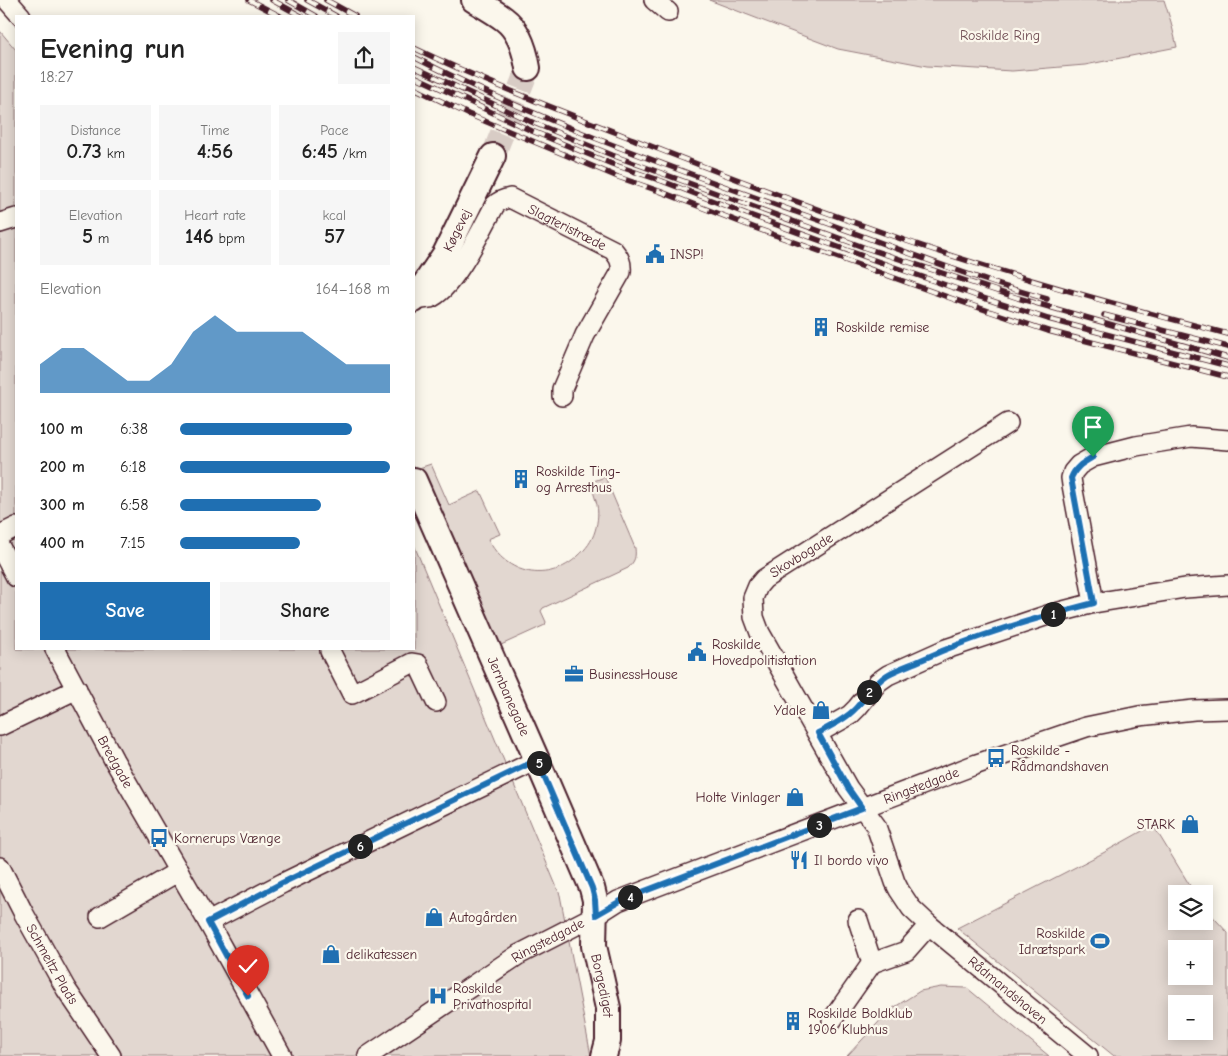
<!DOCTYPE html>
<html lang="en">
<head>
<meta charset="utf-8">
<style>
	body { margin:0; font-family:"Comic Neue",sans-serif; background:#f6f6f6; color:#222; height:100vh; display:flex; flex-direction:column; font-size:19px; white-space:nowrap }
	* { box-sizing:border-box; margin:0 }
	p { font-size:16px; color:#767676 }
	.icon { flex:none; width:28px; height:28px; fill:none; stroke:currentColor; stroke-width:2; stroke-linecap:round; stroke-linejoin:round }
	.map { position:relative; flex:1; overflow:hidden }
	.panel { position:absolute; left:15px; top:15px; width:400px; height:635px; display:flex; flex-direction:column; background:#fff; border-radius:0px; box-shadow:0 2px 12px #0003 }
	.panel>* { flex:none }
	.fabs { position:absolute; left:1168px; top:885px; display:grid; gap:10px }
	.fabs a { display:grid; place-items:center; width:45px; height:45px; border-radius:0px; background:#fff; box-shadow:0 2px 12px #0003; font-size:25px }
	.pin { position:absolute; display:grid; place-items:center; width:42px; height:42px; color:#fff; margin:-51px -21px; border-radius:50% 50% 50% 0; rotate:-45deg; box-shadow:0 0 5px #0007 }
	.pin .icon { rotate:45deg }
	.km { position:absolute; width:25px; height:25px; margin:-12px; border-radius:50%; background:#222; color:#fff; font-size:14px; line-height:25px; text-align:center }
	.round { display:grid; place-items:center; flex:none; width:52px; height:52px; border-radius:0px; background:#f6f6f6 }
	.overview { display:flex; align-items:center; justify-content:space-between; height:85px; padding:0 25px }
	h1 { font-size:28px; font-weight:600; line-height:38px }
	.figures { display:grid; grid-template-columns:repeat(3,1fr); gap:8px; height:85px; padding:5px 25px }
	.figures div { display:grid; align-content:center; border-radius:0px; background:#f6f6f6; text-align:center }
	.figures b { font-size:21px; font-weight:600 }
	.figures small { font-size:14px; font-weight:400 }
	.figures p { font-size:14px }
	.chart { height:140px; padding:10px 25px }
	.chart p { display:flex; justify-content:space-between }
	.chart svg { width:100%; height:90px; margin-top:5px; fill:#1f6fb2; opacity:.7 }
	.cta { display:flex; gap:10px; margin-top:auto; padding:10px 25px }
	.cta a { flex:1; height:58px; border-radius:0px; background:#1f6fb2; color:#fff; font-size:20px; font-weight:600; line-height:58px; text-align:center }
	.cta a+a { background:#f6f6f6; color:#222 }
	ul { padding:0 25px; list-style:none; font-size:16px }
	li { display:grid; grid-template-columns:80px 60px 1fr; align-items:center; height:38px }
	li i { height:12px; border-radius:6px; background:#1f6fb2 }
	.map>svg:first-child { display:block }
</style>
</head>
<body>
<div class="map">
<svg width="1228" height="1056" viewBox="0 0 1228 1056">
	<rect width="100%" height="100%" fill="#fbf7ec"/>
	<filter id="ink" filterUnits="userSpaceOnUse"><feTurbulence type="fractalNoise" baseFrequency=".02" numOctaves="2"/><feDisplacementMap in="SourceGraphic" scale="10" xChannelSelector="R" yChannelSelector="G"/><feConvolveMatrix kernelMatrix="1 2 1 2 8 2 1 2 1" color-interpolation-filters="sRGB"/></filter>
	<g filter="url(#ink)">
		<g fill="#e2d7d0" stroke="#967b7e" fill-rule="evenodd">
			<polygon points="709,0 1164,0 1171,22 1177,47 1085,65 1012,71 927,66 838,49 761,20"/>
			<polygon points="0,31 16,50 16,649 414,649 414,545 560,895 591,1056 0,1056"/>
			<path d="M431,464L449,505L480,491L500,534L488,539C506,575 548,584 578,556C586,549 592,541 595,531C598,521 599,511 596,501C594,494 592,489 591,482L605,477L635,548C636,557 635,561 628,568L543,608L541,611L546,622L545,625L501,645L498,644L419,468Z"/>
			<path d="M1153,825L1195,894H1176V921H1204V907L1228,933V1056H1114L957,928L1103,853ZM1176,949H1204V976H1176ZM1176,1004H1204V1031H1176Z"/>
			<polygon points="941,987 967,988 1049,1056 847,1056 890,1010 920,991"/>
		</g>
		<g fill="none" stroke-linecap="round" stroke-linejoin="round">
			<polyline stroke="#d8ccc5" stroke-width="24" stroke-dasharray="24 12" stroke-linecap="butt" points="493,156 528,68"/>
			<g stroke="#4a1f2b" stroke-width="22">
				<g id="minor">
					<polyline points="7,0 21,16"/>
					<polyline points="654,0 668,12"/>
					<polyline points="0,223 16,218"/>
					<path id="s1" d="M414,300C419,299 425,299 430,298C453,290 483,227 495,205C499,201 504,199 510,198L613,250C619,257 622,262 621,272L585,335L562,389V396"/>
					<path id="s2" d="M1008,423L764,579L758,586L753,598L754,617L760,633L848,788L876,826L895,882L899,890L911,908L929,925L1088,1056"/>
					<polyline points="0,535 16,527"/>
					<polyline points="0,547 16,577"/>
					<polyline points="1094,603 1072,485 1071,478 1073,472 1079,465 1093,457 1136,446 1191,437 1228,440"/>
					<path id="s3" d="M55,649L114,760L208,922L282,1056"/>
					<polyline points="330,649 330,651 352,694 412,663 418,664 436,702"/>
					<polyline points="0,726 77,689"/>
					<polyline points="818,733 850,715 857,708 878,682 888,675 946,649 1048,615 1094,603 1185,588 1228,585"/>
					<path id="s4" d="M0,867L24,914L66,989L111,1056"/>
					<polyline points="100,917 179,871"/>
					<polyline points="858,920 872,963"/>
					<polyline points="208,922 283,883 537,760"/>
					<polyline points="832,1020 872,963 906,951 929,925"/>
					<path id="s5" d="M368,1056L518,955L596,915L618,901L977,764L1086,727L1139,716L1194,710L1228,709"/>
				</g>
			</g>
			<g stroke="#4a1f2b" stroke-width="28">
				<g id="major">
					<path d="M474,0C484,6 495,12 504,19C519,30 525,50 528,68"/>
					<path id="s6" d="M414,300L445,254L493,156"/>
					<path id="s7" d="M414,480L537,760L592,888L595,900L594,946L608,1008V1041L604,1056"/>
				</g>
			</g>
			<use href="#minor" stroke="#fbf7ec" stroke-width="19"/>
			<use href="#major" stroke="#fbf7ec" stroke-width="24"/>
			<g stroke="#4a1f2b" stroke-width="5.5">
				<g id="rail">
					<polyline points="249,0 280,16"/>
					<polyline points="272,0 301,16"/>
					<polyline points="288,0 316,16"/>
					<polyline points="307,0 336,16"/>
					<polyline points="326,0 355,16"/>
					<path d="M414,48C487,83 563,112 638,141C727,176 817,210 907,241C1013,277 1120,306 1228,334"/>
					<path d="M414,57C536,120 667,166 796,212C859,234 922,259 985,280C1005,287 1026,293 1047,299"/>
					<polyline points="414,67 534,123 612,155 866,248 1018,298 1228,358"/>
					<polyline points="414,76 532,131 612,164 662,181 747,214 874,260 980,297 1048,319 1228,366"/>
					<polyline points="414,88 468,114 618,177 659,191 758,229 956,300 1048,331 1228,377"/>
					<polyline points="1104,315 1228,347"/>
				</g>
			</g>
			<use href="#rail" stroke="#fbf7ec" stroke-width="4" stroke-dasharray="11" stroke-linecap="butt"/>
		</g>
	</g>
	<g fill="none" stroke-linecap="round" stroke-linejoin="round" filter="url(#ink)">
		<g stroke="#fff" stroke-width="10">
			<path id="route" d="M248,996L208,922L282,883L537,760L592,888L595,900L596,915L624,899L862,808L848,788L818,733C831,726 846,719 856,708C866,697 873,684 887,675C897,669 910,665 921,660C976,635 1036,618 1094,603L1071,478C1075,467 1083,463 1093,457"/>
		</g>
		<use href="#route" stroke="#1f6fb2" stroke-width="6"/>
	</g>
	<defs>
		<g id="civic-bare" transform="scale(1.5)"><path d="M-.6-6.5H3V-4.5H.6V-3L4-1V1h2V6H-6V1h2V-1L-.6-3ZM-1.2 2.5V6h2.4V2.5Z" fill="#1f6fb2" stroke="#fbf7ec" stroke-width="2.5" paint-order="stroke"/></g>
		<g id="building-bare" transform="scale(1.5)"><path d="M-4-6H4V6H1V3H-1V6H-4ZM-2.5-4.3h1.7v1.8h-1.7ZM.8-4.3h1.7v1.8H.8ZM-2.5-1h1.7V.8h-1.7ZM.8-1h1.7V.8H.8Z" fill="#1f6fb2" stroke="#fbf7ec" stroke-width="2.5" paint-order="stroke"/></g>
		<g id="office-bare" transform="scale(1.5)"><path d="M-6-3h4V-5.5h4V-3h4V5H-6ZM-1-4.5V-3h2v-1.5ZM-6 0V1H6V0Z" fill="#1f6fb2" stroke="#fbf7ec" stroke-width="2.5" paint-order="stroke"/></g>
		<g id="shop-bare" transform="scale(1.5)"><path d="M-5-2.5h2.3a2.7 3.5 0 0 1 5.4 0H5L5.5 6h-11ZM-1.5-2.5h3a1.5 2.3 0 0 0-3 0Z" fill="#1f6fb2" stroke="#fbf7ec" stroke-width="2.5" paint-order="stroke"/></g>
		<g id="bus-bare" transform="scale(1.5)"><path d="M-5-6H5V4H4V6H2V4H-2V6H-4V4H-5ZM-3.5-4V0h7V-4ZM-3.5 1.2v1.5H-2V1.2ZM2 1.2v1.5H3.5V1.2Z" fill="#1f6fb2" stroke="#fbf7ec" stroke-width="2.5" paint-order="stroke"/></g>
		<g id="restaurant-bare" transform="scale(1.5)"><path d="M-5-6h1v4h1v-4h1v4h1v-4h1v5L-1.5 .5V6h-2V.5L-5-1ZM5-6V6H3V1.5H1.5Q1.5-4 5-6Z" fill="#1f6fb2" stroke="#fbf7ec" stroke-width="2.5" paint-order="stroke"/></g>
		<g id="stadium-bare" transform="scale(1.5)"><path d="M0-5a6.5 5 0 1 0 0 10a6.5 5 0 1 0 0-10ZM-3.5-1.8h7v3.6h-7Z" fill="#1f6fb2" stroke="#fbf7ec" stroke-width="2.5" paint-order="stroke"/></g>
		<g id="hospital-bare" transform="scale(1.5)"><path d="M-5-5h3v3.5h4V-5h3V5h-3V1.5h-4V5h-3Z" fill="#1f6fb2" stroke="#fbf7ec" stroke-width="2.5" paint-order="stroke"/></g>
	</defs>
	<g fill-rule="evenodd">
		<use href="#civic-bare" x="655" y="254"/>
		<use href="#building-bare" x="821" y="327"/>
		<use href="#building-bare" x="521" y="479"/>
		<use href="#civic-bare" x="697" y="652"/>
		<use href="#office-bare" x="574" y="674"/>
		<use href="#shop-bare" x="821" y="710"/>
		<use href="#bus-bare" x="996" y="758"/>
		<use href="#shop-bare" x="795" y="797"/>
		<use href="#shop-bare" x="1190" y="824"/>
		<use href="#bus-bare" x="159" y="838"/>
		<use href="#restaurant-bare" x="799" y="860"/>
		<use href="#shop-bare" x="434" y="917"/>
		<use href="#stadium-bare" x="1100" y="941"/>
		<use href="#shop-bare" x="331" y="954"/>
		<use href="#hospital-bare" x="438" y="996"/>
		<use href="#building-bare" x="793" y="1021"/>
	</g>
	<g text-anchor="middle" stroke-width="4.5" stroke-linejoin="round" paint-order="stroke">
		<g font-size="14" fill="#704d54" stroke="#fbf7ec">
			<text x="1000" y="40">Roskilde Ring</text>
		</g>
		<g font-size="14" fill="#4a1f2b" stroke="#fbf7ec">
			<text dy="5" stroke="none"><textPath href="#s1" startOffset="212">Slagteristræde</textPath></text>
			<text dy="5" stroke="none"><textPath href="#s6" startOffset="82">Køgevej</textPath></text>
			<text transform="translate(801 555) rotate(-32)" y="5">Skovbogade</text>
			<text dy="5" stroke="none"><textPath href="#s7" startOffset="236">Jernbanegade</textPath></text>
			<text dy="5" stroke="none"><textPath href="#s3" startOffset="128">Bredgade</textPath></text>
			<text dy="5" stroke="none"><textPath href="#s5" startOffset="619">Ringstedgade</textPath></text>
			<text dy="5" stroke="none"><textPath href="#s5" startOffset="214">Ringstedgade</textPath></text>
			<text dy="5" stroke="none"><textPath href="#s4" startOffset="110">Schmeltz Plads</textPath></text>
			<text dy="5" stroke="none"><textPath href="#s7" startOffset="544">Borgediget</textPath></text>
			<text dy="5" stroke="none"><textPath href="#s2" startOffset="790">Rådmandshaven</textPath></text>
		</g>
		<g font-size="14" fill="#4a1f2b" stroke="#fbf7ec" text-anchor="start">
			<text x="670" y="259">INSP!</text>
			<text x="836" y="332">Roskilde remise</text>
			<text x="536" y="476">Roskilde Ting-<tspan x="536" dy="16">og Arresthus</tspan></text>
			<text x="712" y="649">Roskilde<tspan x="712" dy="16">Hovedpolitistation</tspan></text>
			<text x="589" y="679">BusinessHouse</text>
			<text x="806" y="715" text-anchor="end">Ydale</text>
			<text x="1011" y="755">Roskilde -<tspan x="1011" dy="16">Rådmandshaven</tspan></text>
			<text x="780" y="802" text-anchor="end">Holte Vinlager</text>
			<text x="1175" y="829" text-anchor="end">STARK</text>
			<text x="174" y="843">Kornerups Vænge</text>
			<text x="814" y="865">Il bordo vivo</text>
			<text x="449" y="922">Autogården</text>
			<text x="1085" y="938" text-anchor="end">Roskilde<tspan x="1085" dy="16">Idrætspark</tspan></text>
			<text x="346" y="959">delikatessen</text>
			<text x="453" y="993">Roskilde<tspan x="453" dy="16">Privathospital</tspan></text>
			<text x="808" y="1018">Roskilde Boldklub<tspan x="808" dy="16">1906 Klubhus</tspan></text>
		</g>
	</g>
</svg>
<div class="fabs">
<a><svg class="icon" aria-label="layers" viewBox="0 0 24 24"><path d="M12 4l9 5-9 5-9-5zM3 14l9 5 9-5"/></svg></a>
<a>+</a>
<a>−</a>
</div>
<div class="pin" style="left:1093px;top:457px;background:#1e9e55"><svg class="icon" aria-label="arrive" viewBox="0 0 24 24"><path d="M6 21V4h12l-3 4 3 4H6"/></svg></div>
<div class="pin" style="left:248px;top:996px;background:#d93025"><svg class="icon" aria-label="check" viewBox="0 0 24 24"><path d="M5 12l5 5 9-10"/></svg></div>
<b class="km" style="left:1053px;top:614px">1</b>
<b class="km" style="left:869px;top:692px">2</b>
<b class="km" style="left:819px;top:825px">3</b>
<b class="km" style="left:630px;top:897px">4</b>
<b class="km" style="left:539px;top:763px">5</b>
<b class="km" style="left:360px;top:846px">6</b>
<section class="panel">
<div class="overview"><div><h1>Evening run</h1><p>18:27</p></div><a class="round"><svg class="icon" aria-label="share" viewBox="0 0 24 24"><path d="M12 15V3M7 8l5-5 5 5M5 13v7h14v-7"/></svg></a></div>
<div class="figures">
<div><p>Distance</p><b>0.73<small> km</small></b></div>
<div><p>Time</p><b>4:56</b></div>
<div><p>Pace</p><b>6:45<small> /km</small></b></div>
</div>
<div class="figures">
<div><p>Elevation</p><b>5<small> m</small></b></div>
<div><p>Heart rate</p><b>146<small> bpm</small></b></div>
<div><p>kcal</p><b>57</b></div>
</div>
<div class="chart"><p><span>Elevation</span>164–168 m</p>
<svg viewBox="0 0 160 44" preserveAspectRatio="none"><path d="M0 44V30L10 22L20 22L30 30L40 38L50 38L60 30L70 14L80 6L90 14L100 14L110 14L120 14L130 22L140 30L150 30L160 30V44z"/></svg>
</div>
<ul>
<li><b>100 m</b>6:38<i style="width:82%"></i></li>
<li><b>200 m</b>6:18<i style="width:100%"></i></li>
<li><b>300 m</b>6:58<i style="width:67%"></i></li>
<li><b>400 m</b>7:15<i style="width:57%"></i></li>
</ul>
<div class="cta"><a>Save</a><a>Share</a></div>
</section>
</div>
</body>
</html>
